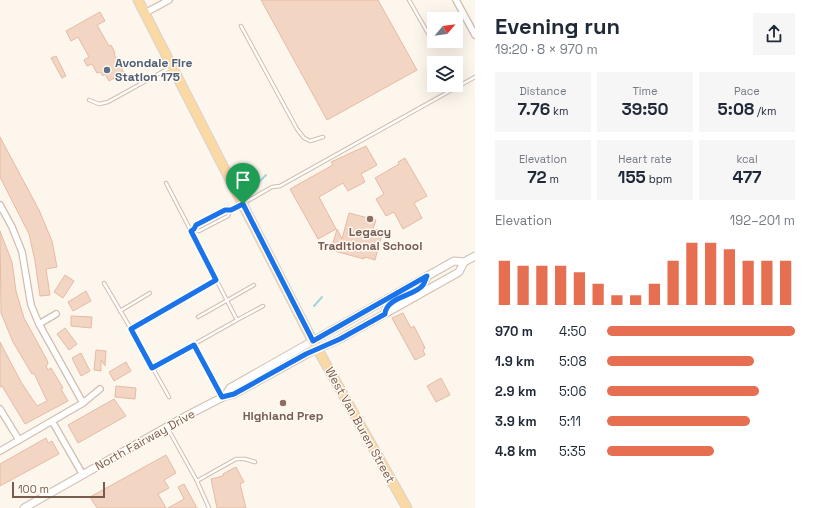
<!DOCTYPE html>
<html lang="en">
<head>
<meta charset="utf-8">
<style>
	body { margin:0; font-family:"Space Grotesk",sans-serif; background:#f6f6f7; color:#1f2937; height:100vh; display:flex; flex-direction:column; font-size:15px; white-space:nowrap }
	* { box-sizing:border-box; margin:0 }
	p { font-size:13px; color:#747a83 }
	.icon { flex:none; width:22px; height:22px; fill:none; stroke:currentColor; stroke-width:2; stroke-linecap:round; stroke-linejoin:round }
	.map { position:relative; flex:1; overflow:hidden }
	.panel { display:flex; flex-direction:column; background:#fff; width:340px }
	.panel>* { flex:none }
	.needle { width:26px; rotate:61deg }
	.tools { position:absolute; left:427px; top:12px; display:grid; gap:8px }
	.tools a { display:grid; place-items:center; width:36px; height:36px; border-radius:0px; background:#fff; box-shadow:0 4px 16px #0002; font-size:20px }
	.scale { position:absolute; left:12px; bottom:10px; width:93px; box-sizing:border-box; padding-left:4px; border:2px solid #7a5c4d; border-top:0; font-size:11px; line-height:14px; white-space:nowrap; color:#7a5c4d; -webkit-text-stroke:3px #fffaf3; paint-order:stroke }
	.pin { position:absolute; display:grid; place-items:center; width:34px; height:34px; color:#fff; margin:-41px -17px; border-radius:50% 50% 50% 0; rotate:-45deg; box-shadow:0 0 4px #0007 }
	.pin .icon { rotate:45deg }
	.round { display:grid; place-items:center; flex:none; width:42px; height:42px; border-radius:0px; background:#f6f6f7 }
	.overview { display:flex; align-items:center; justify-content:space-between; height:68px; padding:0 20px }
	h1 { font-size:22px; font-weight:600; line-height:30px }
	.metrics { display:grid; grid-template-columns:repeat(3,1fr); gap:6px; height:68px; padding:4px 20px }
	.metrics div { display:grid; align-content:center; border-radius:0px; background:#f6f6f7; text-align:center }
	.metrics b { font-size:17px; font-weight:600 }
	.metrics small { font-size:11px; font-weight:400 }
	.metrics p { font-size:11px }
	.chart { height:112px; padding:8px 20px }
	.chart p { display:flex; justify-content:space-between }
	.chart svg { width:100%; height:72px; margin-top:4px; stroke:#e76f51; stroke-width:6 }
	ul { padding:0 20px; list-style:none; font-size:13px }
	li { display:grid; grid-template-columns:64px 48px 1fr; align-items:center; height:30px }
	li i { height:10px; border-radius:5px; background:#e76f51 }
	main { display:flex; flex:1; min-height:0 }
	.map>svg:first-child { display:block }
</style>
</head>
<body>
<main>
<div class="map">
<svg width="475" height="508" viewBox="0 0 475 508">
	<rect width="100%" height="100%" fill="#fdf6ec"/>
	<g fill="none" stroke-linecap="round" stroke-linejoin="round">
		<g stroke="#a5d3da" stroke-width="2">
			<polyline points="252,187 258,183 266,175"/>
			<polyline points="314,306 322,297"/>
		</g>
	</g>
	<g fill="#f3d5c3" stroke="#e6bba3">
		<polygon points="261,0 378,0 417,70 327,120"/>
		<polygon points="100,12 105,21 97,25 109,46 111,45 115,53 114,54 124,73 109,81 105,74 103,76 100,72 97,73 92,64 87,66 84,60 89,57 78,37 71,41 66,31"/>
		<polygon points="56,56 66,76 62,78 51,58"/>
		<polygon points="0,137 39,210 52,241 57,267 46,269 50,295 40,296 35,261 29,234 0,177"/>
		<polygon points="366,146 377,165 361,174 365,182 348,191 343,183 319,197 336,229 318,239 290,189 333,165 331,162"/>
		<polygon points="405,158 427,196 414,203 422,218 403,229 394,212 386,216 376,199 384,194 375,178 399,164 398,162"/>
		<polygon points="349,213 376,220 373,229 383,231 375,260 365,257 364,259 331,250 337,229 342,239"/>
		<polygon points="0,231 12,262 16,291 24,318 47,360 48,364 46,366 48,370 51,368 63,388 61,389 68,401 25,424 2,386 0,387 0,342 21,382 37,406 47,401 34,373 32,374 13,342 1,313"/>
		<polygon points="65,275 74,281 63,298 54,292"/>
		<polygon points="86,291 91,301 73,311 68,302"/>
		<polygon points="403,313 411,328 414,326 425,348 423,350 425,355 415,360 392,318"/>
		<polygon points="71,316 92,317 91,328 71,326"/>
		<polygon points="65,328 77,344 69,350 57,334"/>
		<polygon points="96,350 106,351 105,366 101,360 101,371 94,370"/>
		<polygon points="81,353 90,371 81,376 72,358"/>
		<polygon points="126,362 131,371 114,381 109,372"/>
		<polygon points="441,378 450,395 436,402 427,386"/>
		<polygon points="116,386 136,388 135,399 115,397"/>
		<polygon points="114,399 126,416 78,443 68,425"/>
		<polygon points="46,438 48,443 52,441 59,454 0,486 0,464"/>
		<polygon points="166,455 176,473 164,480 169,488 158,494 166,508 97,508 90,497"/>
		<polygon points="236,467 244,482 240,484 246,508 217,508 211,479 223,476 223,474"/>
		<polygon points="184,484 197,508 168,508 184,499 178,487"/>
	</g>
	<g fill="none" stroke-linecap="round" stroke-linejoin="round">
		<g stroke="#d1beb0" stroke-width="4.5">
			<g id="service">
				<polyline points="409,0 429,35 434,38"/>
				<polyline points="241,26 297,129 304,138 310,141 323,137"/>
				<polyline points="89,100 99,104 108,102 171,67"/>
				<polyline points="166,183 191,231 194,229"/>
				<polyline points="244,203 272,187 280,186 475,77"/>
				<polyline points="231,210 225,210 196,225 194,229 199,231 228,216 231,210 240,205"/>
				<polyline points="191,231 237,320 263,306"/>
				<polyline points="104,283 131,329 216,280"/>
				<polyline points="120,311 150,293"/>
				<polyline points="198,317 254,285"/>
				<polyline points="131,329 169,397"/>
				<polyline points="194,345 222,397"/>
				<polyline points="152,368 237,320"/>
				<polyline points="167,427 197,481 209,508"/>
				<polyline points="197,481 236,459 245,459 255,462"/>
			</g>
		</g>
		<g stroke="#d1beb0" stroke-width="8">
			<g id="minor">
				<polyline points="456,0 475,35"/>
				<polyline points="145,13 169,0"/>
				<polyline points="0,205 12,227 22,252 31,305 39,324 83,403"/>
				<polyline points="39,324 56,314"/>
				<polyline points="0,409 19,440"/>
				<polyline points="52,421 83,475"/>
				<polyline points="0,451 83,403 100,389"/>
			</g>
		</g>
		<g stroke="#d1beb0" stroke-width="9">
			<g id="tertiary">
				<path d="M385,314C386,298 415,296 423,285C425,282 426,278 427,276"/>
				<polyline points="225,396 230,388 454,261 464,262"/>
				<polyline points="24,508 188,415 225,396 234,394 307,354 340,339 459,272 464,262 475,256"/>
			</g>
		</g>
		<g stroke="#dad1cd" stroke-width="11">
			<polyline id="primary" points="138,0 309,334 407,508"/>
		</g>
		<use href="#service" stroke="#fff" stroke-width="2.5"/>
		<use href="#minor" stroke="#fff" stroke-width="5.5"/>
		<use href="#tertiary" stroke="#fff" stroke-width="7"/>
		<use href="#primary" stroke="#fbd9a5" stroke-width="9"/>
	</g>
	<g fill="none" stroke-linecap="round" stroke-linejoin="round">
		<g stroke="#fff" stroke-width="8">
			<path id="route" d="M243,204L313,341L427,276C426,278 425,282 423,285C415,296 386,297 385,314L340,339L306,354L234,394L222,397L194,345L152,368L131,329L216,280L191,231L194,229L196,225L225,210H231Z"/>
		</g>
		<use href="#route" stroke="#1a73e8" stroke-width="5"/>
	</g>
	<circle fill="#5c6f8a" stroke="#fffaf3" stroke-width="1.5" cx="107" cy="70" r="4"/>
	<g fill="#8d6e63" stroke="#fffaf3" stroke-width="1.5">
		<circle cx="370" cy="219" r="4"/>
		<circle cx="283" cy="403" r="4"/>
	</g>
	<g text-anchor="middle" stroke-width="3" stroke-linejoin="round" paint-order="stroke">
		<g font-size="12" font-weight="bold" fill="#4e5e75" stroke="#fffaf3" text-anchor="start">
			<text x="115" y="67">Avondale Fire<tspan x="115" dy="14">Station 175</tspan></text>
		</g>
		<g font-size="12" font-weight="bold" fill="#785e54" stroke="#fffaf3">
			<text x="370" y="236">Legacy<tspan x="370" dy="14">Traditional School</tspan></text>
			<text x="283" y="420">Highland Prep</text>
		</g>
		<g font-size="12" fill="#7a5c4d" stroke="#fffaf3">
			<text transform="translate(360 425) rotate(61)" y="4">West Van Buren Street</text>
			<text transform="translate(145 440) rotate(-29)" y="4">North Fairway Drive</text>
		</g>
	</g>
</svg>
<div class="tools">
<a><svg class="needle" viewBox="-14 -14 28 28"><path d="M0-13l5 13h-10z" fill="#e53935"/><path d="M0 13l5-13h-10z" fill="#747a83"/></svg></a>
<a><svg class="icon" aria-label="layers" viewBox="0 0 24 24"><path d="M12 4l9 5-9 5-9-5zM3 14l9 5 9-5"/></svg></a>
</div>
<div class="scale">100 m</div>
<div class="pin" style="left:243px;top:204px;background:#1e9e55"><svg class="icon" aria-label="arrive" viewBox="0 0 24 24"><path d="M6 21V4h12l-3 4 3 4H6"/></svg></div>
</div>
<section class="panel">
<div class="overview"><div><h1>Evening run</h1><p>19:20 · 8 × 970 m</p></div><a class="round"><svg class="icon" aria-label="share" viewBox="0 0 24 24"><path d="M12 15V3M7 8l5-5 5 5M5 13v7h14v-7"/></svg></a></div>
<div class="metrics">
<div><p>Distance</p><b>7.76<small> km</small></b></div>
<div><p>Time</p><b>39:50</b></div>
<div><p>Pace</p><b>5:08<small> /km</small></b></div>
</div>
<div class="metrics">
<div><p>Elevation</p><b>72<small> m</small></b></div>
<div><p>Heart rate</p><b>155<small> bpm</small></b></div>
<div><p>kcal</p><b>477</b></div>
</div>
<div class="chart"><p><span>Elevation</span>192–201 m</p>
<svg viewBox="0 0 160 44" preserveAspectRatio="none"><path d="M5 44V17M15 44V20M25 44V20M35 44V20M45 44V24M55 44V31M65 44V38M75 44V38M85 44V31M95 44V17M105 44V6M115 44V6M125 44V10M135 44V17M145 44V17M155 44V17"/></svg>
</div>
<ul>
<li><b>970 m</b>4:50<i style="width:100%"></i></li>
<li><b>1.9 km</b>5:08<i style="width:78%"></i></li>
<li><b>2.9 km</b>5:06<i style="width:81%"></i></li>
<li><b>3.9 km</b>5:11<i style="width:76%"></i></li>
<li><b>4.8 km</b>5:35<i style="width:57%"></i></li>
</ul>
</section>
</main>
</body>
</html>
